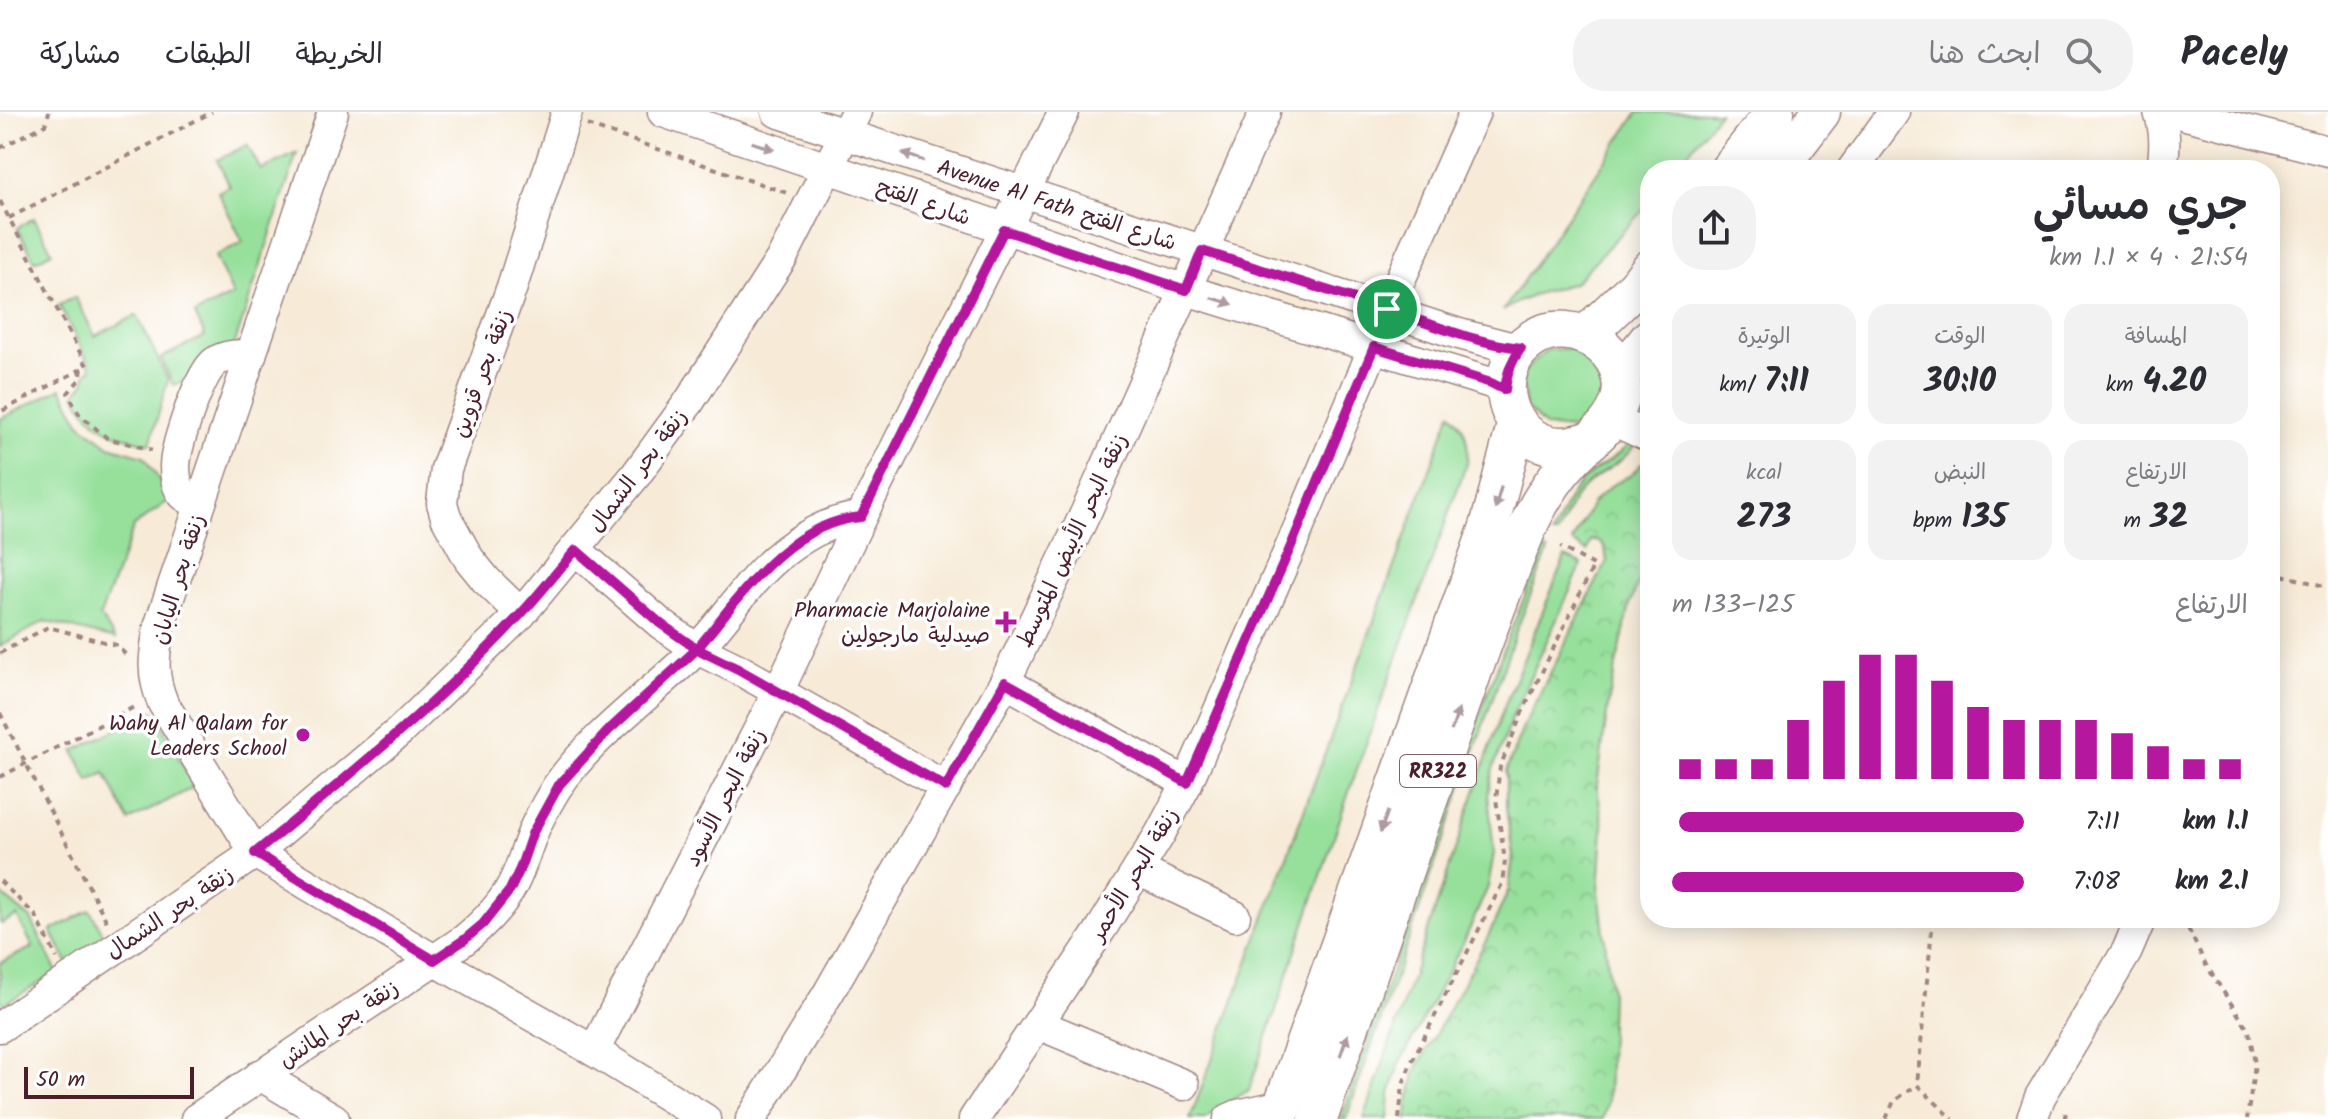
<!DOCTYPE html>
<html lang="ar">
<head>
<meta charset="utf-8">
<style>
	body { margin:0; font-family:Kalam,"Playpen Sans Arabic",sans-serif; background:#f2f2f3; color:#2b2b33; direction:rtl; height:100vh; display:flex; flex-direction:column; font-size:30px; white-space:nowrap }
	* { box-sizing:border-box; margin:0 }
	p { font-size:26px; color:#7c7c81 }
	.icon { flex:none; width:44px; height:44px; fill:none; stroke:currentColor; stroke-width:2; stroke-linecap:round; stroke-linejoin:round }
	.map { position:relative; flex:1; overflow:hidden; direction:ltr }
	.sheet { position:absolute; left:1640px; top:48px; width:640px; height:768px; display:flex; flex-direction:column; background:#fff; border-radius:32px; box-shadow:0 4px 20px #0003; direction:rtl }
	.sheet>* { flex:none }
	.scale { position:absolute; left:24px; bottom:20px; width:170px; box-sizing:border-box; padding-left:8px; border:4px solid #4a1f2b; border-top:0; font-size:22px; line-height:28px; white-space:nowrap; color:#4a1f2b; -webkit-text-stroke:6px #fff; paint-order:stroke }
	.pin { position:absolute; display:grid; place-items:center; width:68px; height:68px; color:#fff; margin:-34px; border:4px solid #fff; border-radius:50%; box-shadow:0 2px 8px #0007 }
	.round { display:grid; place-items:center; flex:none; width:84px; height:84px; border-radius:32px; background:#f2f2f3 }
	.headline { display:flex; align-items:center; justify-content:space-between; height:136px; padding:0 32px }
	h1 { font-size:44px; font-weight:600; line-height:60px }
	.figures { display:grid; grid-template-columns:repeat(3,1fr); gap:12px; height:136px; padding:8px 32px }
	.figures div { display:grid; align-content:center; border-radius:20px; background:#f2f2f3; text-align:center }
	.figures b { font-size:34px; font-weight:600 }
	.figures small { font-size:22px; font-weight:400 }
	.figures p { font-size:22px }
	.chart { height:224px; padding:16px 32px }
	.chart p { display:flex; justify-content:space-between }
	.chart svg { width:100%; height:144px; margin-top:8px; stroke:#b5179e; stroke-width:6 }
	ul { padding:0 32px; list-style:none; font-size:26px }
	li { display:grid; grid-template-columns:128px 96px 1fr; align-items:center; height:60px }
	li i { height:20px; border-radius:10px; background:#b5179e }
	header { display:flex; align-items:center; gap:48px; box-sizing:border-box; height:112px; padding:0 40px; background:#fff; border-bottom:2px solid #e1e1e2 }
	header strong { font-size:38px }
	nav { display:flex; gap:44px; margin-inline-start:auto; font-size:28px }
	.search { width:560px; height:72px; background:#f2f2f3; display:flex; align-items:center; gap:20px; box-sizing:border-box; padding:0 28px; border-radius:32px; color:#7c7c81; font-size:30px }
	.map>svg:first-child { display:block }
</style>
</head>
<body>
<header>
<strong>Pacely</strong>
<div class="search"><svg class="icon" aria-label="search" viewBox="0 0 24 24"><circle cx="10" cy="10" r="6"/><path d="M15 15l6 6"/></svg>ابحث هنا</div>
<nav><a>الخريطة</a><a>الطبقات</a><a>مشاركة</a></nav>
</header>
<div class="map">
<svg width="2328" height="1007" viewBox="0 0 2328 1007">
	<defs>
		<pattern id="park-crowns" width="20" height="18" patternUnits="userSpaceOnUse" patternTransform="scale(2)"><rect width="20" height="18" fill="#96e09b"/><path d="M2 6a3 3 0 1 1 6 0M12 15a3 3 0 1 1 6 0" fill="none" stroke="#83c086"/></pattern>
	</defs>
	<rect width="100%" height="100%" fill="#fff"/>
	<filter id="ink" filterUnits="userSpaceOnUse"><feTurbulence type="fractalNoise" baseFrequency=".0125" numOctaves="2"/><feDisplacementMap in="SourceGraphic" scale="16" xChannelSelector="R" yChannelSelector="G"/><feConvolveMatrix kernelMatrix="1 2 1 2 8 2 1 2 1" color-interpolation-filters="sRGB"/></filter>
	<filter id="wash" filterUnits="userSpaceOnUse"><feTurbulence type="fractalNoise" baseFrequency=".006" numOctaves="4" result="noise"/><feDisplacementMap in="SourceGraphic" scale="32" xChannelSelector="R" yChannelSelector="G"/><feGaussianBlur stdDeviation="1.8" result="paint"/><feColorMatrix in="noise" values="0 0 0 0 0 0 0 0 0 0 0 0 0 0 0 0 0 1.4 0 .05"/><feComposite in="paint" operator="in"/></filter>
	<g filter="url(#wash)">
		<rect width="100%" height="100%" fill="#f7ebd8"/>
		<g fill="#96e09b" stroke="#708063" stroke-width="2">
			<polygon points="1638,0 1719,0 1675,58 1650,58 1650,91 1574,171 1539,181 1518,190 1503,199"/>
			<polygon points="247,33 261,58 297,41 233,237 199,262 173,273 161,246 205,224 195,202 233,183 215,144 243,130 218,80 230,74 217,48"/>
			<polygon points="34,106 52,140 35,149 17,116"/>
			<path d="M75,185L95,224L137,203L168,268L150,332C113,322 94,318 75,282L84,271L87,260L92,257L59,193Z"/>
			<polygon points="1574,236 1597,251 1606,277 1596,302 1573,317 1546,315 1526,296 1522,269 1527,256 1547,238"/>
			<polygon points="61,276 81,312 109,334 144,344 171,387 134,414 100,504 115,527 45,509 0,534 0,307"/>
			<path d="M1451,300C1466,316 1469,328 1467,350L1351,674L1249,978L1217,997L1206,1007H1190Z"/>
			<path d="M1633,327L1638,329C1623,352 1604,357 1585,374C1572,386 1565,407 1557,423H1552C1561,405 1569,381 1584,367C1600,352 1619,346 1633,327Z"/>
			<polygon points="1544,438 1548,439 1515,522 1346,1007 1341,1007 1481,599 1510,520"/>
			<polygon points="1565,445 1582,452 1512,605 1493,657 1488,682 1494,741 1488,775 1465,827 1399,953 1390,982 1388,1007 1364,1007 1502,600"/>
			<polygon points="154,598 194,675 129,709 105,661 89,669 74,639"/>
			<polygon points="0,781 31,807 57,860 6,891 0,890 0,851 33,835 17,804 1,812 0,810"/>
			<polygon points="90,798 106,827 68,852 51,819"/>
		</g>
		<polygon fill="url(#park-crowns)" stroke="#708063" stroke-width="2" points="1650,343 1650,454 1637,474 1630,492 1609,587 1597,674 1603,716 1599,779 1611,879 1608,988 1603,1007 1407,1007 1408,993 1416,958 1487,827 1509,777 1513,744 1506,696 1506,659 1524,613 1607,449 1605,436 1600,430 1591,428 1587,439 1572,430 1593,390 1612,373 1631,363"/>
	</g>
	<g filter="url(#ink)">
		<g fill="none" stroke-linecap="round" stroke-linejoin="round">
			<g stroke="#a08582" stroke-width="33">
				<g id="minor">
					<path d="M333,0L159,515C154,545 151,562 163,591L255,741L434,848L594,939L705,1007"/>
					<polyline points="663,0 1186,178 1491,271 1505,278"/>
					<polyline points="777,0 1459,222 1506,234 1521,236"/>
					<path d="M2159,0C2166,20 2165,37 2162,58"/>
					<polyline points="2174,0 2328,39"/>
					<polyline points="1852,58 1894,0"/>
					<polyline points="1387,197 1475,0"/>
					<polyline points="1610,307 1650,325"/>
					<path d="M200,391C192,388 184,386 180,378C176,371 175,362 175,354C176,333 199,262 215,250C225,243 239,243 251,243"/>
					<polyline points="576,438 661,512 697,537 738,557 946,675"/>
					<polyline points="521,502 486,468 469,447 446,405 442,391 446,357 512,175 567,0"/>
					<polyline points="1005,570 1187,671"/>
					<polyline points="1138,758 1235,804"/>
					<polyline points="1038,912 1184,973"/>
					<polyline points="0,915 255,741 400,619 521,502 635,364 689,290 783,144 856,0"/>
					<polyline points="594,939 778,580 861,405 1064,0"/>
					<polyline points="260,963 334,1007"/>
					<path d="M196,1007L464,828C481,814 497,799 509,779C520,762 524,742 532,723C538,706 548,690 557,675C592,623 652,582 696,538C727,507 749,466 785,439C808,421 832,408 861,405"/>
					<polyline points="751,1007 829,880 1005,570 1086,400 1265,0"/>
					<polyline points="974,1007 1101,817 1160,722 1187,671 1291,434 1374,235"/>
					<polyline points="1229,1007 1238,1003 1283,993"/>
					<polyline points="2032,1007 2040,985 2127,839 2141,806"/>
				</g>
			</g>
			<g stroke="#a08582" stroke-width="41">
				<g id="major">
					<polyline points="1729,58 1775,0"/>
					<polyline points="1777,58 1821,0"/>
					<polyline points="1586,223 1636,175 1650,157"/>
					<polyline points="1620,263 1650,226"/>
					<polyline points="1278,1007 1489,415 1517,310"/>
					<path d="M1318,1007C1355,900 1392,793 1429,686C1459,597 1490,507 1526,419C1537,393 1552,369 1571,348C1589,328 1612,315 1620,288C1633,240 1574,202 1534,226C1485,255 1504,334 1562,334C1573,334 1582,331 1592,328"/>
				</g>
			</g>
			<g stroke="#a08582" stroke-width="4" stroke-dasharray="6 6" stroke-linecap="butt">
				<polyline points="587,13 787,81"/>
				<polyline points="0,36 45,13 49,0"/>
				<polyline points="0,89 87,254 0,300"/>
				<polyline points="9,106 212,0"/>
				<polyline points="82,257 80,267 68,281 79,302 107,326 152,338"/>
				<polyline points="2270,460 2328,475"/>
				<polyline points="0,541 48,515 116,533 128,545"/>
				<polyline points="0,601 107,810"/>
				<polyline points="0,665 136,594"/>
				<polyline points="0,769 36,804 57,846"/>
				<polyline points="1933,806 1917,973 1953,1007"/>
				<polyline points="2183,806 2206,853 2249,919 2255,952 2247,1007"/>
				<polyline points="1399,1007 1403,972 1411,951 1502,772 1505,749 1496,687 1500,655 1522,601 1594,453 1560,435"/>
				<polyline points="1886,1007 1894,989 1917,973"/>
				<polyline points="2065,1007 2066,997"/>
			</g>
			<use href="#minor" stroke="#fff" stroke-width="30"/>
			<use href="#major" stroke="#fff" stroke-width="38"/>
		</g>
		<defs><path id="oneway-solid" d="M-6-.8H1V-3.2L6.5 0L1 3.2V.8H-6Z" transform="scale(2)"/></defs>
		<g fill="#ae9aa0">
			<use href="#oneway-solid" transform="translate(763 34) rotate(18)"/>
			<use href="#oneway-solid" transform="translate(913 45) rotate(-161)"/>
			<use href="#oneway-solid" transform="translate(1222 189) rotate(17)"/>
			<use href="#oneway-solid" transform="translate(1498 386) rotate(106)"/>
			<use href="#oneway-solid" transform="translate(1455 608) rotate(-71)"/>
			<use href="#oneway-solid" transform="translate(1384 710) rotate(110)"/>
			<use href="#oneway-solid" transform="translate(1344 933) rotate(-71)"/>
		</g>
	</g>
	<g fill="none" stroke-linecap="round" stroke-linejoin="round" filter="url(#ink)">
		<g stroke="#fff" stroke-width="16">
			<path id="route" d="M1387,197L1202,139L1186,178L1004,118L861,405C787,411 740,485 697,537L661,512L576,438C557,459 540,482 520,503C439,590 347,666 255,741L434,848L464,828L483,812L510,778L520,757L532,722L559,673L609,618L697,537L738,557L946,675L1005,570L1187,671L1291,434L1374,235L1491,271L1505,278C1507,261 1511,250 1521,236C1475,231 1431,212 1387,197"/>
		</g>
		<use href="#route" stroke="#b5179e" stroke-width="10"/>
	</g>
	<g fill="#b5179e" stroke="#fff" stroke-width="3">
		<path d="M1002 498h8v8h8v8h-8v8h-8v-8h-8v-8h8z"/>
		<circle cx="303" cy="623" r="8"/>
	</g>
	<g text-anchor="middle" stroke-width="7" stroke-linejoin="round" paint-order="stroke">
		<rect fill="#fff" stroke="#80626b" stroke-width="2" x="1400" y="643" width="76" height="32" rx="6"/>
		<g font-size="20" font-weight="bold" fill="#4a1f2b">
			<text x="1438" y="666">RR322</text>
		</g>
		<g font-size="22" fill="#4a1f2b" stroke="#fff">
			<text transform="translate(924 89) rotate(20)" y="8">شارع الفتح</text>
			<text transform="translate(1057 92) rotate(18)" y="8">Avenue Al Fath شارع الفتح</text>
			<text transform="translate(481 261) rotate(-70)" y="8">زنقة بحر قزوين</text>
			<text transform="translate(637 358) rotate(-53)" y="8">زنقة بحر الشمال</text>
			<text transform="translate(1071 428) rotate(-65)" y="8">زنقة البحر الأبيض المتوسط</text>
			<text transform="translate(177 467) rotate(-73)" y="8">زنقة بحر اليابان</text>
			<text transform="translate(724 685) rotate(-63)" y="8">زنقة البحر الأسود</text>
			<text transform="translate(1133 762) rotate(-59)" y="8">زنقة البحر الأحمر</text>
			<text transform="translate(169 800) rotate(-34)" y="8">زنقة بحر الشمال</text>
			<text transform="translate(338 911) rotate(-34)" y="8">زنقة بحر المانش</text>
		</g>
		<g font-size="22" fill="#4a1f2b" stroke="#fff" text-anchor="end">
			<text x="990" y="505">Pharmacie Marjolaine<tspan x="990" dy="25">صيدلية مارجولين</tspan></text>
			<text x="287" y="618">Wahy Al Qalam for<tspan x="287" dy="25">Leaders School</tspan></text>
		</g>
	</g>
</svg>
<div class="scale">50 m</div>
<div class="pin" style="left:1387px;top:197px;background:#1e9e55"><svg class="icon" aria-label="arrive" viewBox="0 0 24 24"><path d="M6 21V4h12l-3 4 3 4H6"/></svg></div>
<section class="sheet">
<div class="headline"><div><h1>جري مسائي</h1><p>21:54 · 4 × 1.1 km</p></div><a class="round"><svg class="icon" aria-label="share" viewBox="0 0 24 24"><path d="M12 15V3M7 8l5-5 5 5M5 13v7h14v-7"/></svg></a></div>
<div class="figures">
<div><p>المسافة</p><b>4.20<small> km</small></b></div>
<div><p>الوقت</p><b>30:10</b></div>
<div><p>الوتيرة</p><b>7:11<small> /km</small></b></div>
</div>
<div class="figures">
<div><p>الارتفاع</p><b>32<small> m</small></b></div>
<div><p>النبض</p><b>135<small> bpm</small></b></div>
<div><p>kcal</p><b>273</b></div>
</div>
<div class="chart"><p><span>الارتفاع</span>125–133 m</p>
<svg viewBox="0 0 160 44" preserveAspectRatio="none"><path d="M5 44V38M15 44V38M25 44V38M35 44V26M45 44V14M55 44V6M65 44V6M75 44V14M85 44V22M95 44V26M105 44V26M115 44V26M125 44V30M135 44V34M145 44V38M155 44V38"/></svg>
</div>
<ul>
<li><b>1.1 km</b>7:11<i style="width:98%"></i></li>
<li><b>2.1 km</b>7:08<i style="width:100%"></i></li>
</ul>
</section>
</div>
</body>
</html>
